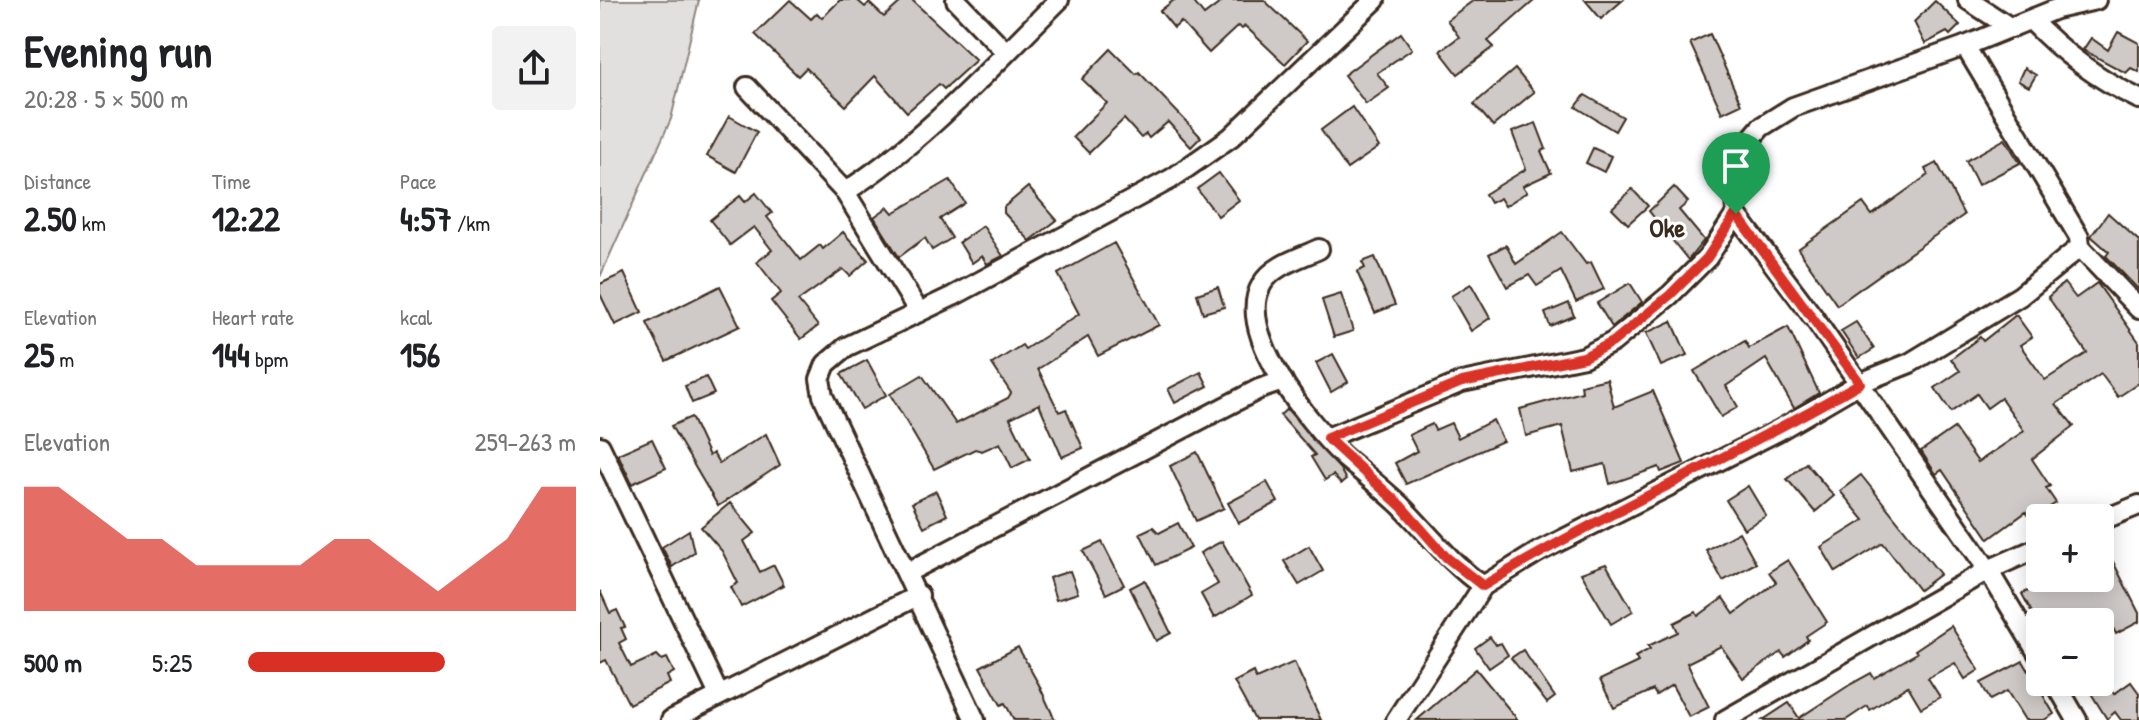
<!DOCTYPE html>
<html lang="en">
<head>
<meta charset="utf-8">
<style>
	body { margin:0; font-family:"Patrick Hand",sans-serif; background:#f2f2f2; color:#202124; height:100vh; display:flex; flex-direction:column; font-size:30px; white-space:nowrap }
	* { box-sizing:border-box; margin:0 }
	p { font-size:26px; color:#757577 }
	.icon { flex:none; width:44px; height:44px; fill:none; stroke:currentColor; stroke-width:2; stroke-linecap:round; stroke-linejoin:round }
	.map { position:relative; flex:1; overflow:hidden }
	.panel { display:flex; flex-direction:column; background:#fff; width:600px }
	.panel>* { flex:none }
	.controls { position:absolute; left:1426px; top:504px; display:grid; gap:16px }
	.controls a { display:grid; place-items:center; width:88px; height:88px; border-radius:8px; background:#fff; box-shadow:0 4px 20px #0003; font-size:40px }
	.pin { position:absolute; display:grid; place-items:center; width:68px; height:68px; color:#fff; margin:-82px -34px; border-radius:50% 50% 50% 0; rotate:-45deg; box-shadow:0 0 8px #0007 }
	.pin .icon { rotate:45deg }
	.round { display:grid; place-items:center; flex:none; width:84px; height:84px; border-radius:8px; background:#f2f2f2 }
	.overview { display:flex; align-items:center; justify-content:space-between; height:136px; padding:0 24px }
	h1 { font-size:44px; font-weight:700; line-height:60px }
	.stats { display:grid; grid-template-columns:repeat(3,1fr); gap:12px; height:136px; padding:8px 24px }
	.stats div { display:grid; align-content:center }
	.stats b { font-size:34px; font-weight:700 }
	.stats small { font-size:22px; font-weight:400 }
	.stats p { font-size:22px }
	.chart { height:224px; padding:16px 24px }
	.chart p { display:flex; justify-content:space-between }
	.chart svg { width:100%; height:144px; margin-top:8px; fill:#d93025; opacity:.7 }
	ul { padding:0 24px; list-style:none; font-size:26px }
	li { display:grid; grid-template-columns:128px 96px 1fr; align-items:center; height:60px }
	li i { height:20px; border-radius:10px; background:#d93025 }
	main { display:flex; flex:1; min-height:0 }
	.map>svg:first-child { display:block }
</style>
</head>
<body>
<main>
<section class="panel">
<div class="overview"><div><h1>Evening run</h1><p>20:28 · 5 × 500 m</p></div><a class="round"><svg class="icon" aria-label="share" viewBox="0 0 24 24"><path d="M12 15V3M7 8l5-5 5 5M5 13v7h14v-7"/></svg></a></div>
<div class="stats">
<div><p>Distance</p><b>2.50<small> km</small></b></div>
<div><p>Time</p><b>12:22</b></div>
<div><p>Pace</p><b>4:57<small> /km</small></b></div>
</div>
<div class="stats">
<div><p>Elevation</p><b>25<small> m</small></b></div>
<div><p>Heart rate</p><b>144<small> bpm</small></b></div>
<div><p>kcal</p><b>156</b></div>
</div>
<div class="chart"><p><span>Elevation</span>259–263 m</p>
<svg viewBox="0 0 160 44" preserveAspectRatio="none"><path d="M0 44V6L10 6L20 14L30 22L40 22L50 30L60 30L70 30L80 30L90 22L100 22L110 30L120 38L130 30L140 22L150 6L160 6V44z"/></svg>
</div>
<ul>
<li><b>500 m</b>5:25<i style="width:60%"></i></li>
</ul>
</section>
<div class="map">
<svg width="1539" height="720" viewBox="0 0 1539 720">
	<rect width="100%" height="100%" fill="#fff"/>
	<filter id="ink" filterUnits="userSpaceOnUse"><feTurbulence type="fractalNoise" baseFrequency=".0125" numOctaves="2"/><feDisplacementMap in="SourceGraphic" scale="16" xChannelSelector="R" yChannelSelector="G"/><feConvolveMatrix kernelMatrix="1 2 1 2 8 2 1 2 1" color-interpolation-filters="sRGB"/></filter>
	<g filter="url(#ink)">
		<polygon fill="#e2e0de" stroke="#8e857e" stroke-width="2" points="0,0 99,0 71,119 0,277"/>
		<g fill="#cfcac7" stroke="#3b2a1e" stroke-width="2">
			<polygon points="190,0 211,19 217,13 222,18 240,0 257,0 265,7 269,3 284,17 303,0 312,0 376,60 344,89 339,84 307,112 275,76 246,106 206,68 198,76 155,34"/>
			<polygon points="574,0 592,0 604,15 624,0 664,0 707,41 685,64 645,26 642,29 638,26 609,53 581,22 574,28 560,11"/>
			<polygon points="874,0 935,0 888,41 894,47 858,74 840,51 859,37 847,20"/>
			<polygon points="985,0 1023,0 1001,19"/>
			<polygon points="1335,1 1360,25 1350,35 1347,32 1325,44 1314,22"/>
			<polygon points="1518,32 1539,43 1539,72 1531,68 1526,73 1483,50 1491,38 1508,50"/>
			<polygon points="801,33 812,49 777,73 789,88 766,104 744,75"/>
			<polygon points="1110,34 1141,104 1122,113 1090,43"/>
			<polygon points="511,49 536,74 539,72 601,137 591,147 568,122 549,138 546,134 541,138 524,119 489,153 473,137 507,103 482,79"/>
			<polygon points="1424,68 1436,75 1429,87 1418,81"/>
			<polygon points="915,69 934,92 893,126 874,104"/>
			<polygon points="985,95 1023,117 1015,131 976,107"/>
			<polygon points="752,107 779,147 747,169 721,130"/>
			<polygon points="129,116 157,132 136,172 107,156"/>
			<polygon points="936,123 946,149 941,151 951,173 923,186 927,192 905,206 900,198 890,203 885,194 926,169 912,132"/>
			<polygon points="1405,139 1420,163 1378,185 1366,161"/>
			<polygon points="993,148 1011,156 1004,172 986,163"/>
			<polygon points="1337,163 1364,215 1237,305 1198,249 1263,203 1272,215 1328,175 1325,169"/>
			<polygon points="619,173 639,200 618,216 597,189"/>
			<polygon points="350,180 365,203 340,219 352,238 332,250 325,238 299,257 274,217 288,207 293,213"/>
			<polygon points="428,187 457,220 430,241 404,213 404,207"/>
			<polygon points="1074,187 1088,202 1079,210 1104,240 1088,260 1049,211"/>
			<polygon points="1032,189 1048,206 1028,224 1012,208"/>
			<polygon points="156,193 172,213 167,217 201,260 220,245 223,249 243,232 268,260 250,276 243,269 198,301 218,326 201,339 171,301 181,293 157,262 172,250 154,227 130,245 110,220 140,196 145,202"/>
			<polygon points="1508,213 1539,241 1539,290 1506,256 1509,252 1491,236"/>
			<polygon points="383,226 403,256 387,264 382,256 372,263 359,242"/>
			<polygon points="962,232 986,264 991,262 1004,289 976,302 961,271 937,286 929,275 907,287 889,254 906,245 916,264"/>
			<polygon points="514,243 559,325 498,356 488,337 438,369 459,412 466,409 483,448 462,457 439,404 410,418 430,459 412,468 400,443 382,451 375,449 334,469 290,394 322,375 356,424 408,398 411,393 392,364 422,345 425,349 479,314 458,274"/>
			<polygon points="775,257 795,305 775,313 757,272 765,268 762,262"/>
			<polygon points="24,273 42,312 15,325 0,294 0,284"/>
			<polygon points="1030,283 1042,302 1012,327 997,303"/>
			<polygon points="1464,283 1476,298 1497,283 1539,342 1539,383 1518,397 1501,374 1456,404 1474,426 1432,459 1450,486 1446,488 1456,503 1444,511 1447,516 1434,524 1426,512 1389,539 1342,470 1336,474 1321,451 1354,428 1378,462 1424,431 1401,398 1387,408 1377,394 1351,412 1335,388 1360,371 1351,359 1380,337 1383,341 1416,315 1432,337 1420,345 1445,380 1487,353 1448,297"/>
			<polygon points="871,284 890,318 871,331 851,296"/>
			<polygon points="120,286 140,326 66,361 47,323"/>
			<polygon points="618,287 624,307 603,313 597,294"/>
			<polygon points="741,294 753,331 734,337 722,300"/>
			<polygon points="969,303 974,316 950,326 945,313"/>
			<polygon points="1072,321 1087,355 1061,366 1046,333"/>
			<polygon points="1256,322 1274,349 1259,358 1241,331"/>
			<polygon points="1188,327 1219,393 1194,408 1166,359 1126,386 1138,407 1121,417 1094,371 1145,341 1149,348"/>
			<polygon points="733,354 748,382 731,392 716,363"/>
			<polygon points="267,360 286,395 262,409 241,374"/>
			<polygon points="601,372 608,386 575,403 568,389"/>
			<polygon points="106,377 114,394 92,403 85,386"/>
			<polygon points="1007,379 1014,407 1053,391 1084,463 1061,472 1059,467 1010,484 1005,464 973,472 962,426 926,436 920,409 982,392 981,385"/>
			<polygon points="687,409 740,469 746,480 741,484 733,475 725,480 711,457 715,455 680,415"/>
			<polygon points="91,417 109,456 113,453 119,463 166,434 180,465 118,506 71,426"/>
			<polygon points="893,420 903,441 806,484 795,463 817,451 809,435 832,424 835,430 851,423 858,438"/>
			<polygon points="52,439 66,468 32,484 18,454"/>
			<polygon points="597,452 624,508 596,521 570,466"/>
			<polygon points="1206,463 1234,496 1215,512 1187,479"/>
			<polygon points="1261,475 1340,574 1319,590 1283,543 1236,572 1221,547 1264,520 1240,491"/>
			<polygon points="667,482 678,502 639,523 628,503"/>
			<polygon points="1148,486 1166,516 1144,529 1126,500"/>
			<polygon points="336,491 347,515 324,527 312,503"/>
			<polygon points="130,503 155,533 144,541 160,572 174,565 184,585 141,607 131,587 138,583 122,551 101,527"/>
			<polygon points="578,523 591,548 556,565 540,533 553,527 559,533"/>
			<polygon points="89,530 94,552 72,567 62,547"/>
			<polygon points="1139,532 1156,563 1123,581 1106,550"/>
			<polygon points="1500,536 1539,613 1539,622 1516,634 1510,622 1437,622 1422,594 1453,578 1500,578"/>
			<polygon points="622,541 652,595 614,618 601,594 618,584 600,553"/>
			<polygon points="502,542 524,585 506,594 483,551"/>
			<polygon points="709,546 723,571 699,585 684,561"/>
			<polygon points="1188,560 1227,622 1206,636 1208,640 1185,657 1181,652 1143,678 1121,646 1087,663 1109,707 1089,717 1072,685 1056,695 1053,690 1014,708 1000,680 1038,662 1035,657 1050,649 1048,646 1078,632 1074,623 1096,612 1098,616 1123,598 1134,614 1176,582 1169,572"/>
			<polygon points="1006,564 1033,611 1011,624 981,573"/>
			<polygon points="470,571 478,593 456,600 449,578"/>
			<polygon points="545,580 571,633 556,641 530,588"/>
			<polygon points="0,591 10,613 17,610 25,627 21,628 26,639 19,643 31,667 57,655 62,660 67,658 74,672 67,676 70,683 29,704 6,660 0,663"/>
			<polygon points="1351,626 1379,670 1365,679 1355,663 1328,678 1340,697 1321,708 1308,686 1270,710 1267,706 1246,720 1163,720 1189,703 1199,718 1251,684 1271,673 1274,678 1317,653 1315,650"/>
			<polygon points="890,637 896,645 901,643 908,655 889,668 875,648"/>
			<polygon points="418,647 439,685 455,720 414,720 405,703 401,705 380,667"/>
			<polygon points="923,650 955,697 947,703 911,658"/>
			<polygon points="1423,661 1454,714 1444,720 1425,720 1407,691 1390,700 1381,683"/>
			<polygon points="694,662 721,720 655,720 634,682 653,672 656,679"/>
			<polygon points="876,669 918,720 817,720"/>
			<polygon points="1484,682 1507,682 1514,694 1531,682 1539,693 1539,720 1521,720 1515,712 1507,719"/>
		</g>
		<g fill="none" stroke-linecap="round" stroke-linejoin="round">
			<g stroke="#3b2a1e" stroke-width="24">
				<g id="minor">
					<polyline points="356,0 406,52"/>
					<polyline points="1368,0 1411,28"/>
					<path d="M1431,20C1463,54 1498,79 1539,99"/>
					<polyline points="147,87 245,192"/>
					<polyline points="1480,247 1539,309"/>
					<path d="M719,249C700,258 673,265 662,284C633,331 711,426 744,457C763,473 782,488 800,505C828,533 850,563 883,586"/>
					<path d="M319,312L245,192C327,139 390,68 459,0"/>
					<polyline points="727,438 862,382 984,357 1013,342 1070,295 1107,258 1136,214"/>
					<polyline points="0,446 119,695"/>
					<polyline points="1500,521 1539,505"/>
					<polyline points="308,572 659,389 683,381"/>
					<polyline points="1440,657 1388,570 1214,318 1136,214 1134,174 1139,153 1161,127 1193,107 1365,46 1456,9 1496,0"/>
					<polyline points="1455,682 1477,720"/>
					<polyline points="71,720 319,595"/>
					<polyline points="375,720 223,396 220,379 226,364 246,347 353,296 571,179 631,137 775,0"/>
					<polyline points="796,720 883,586 938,552 1178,431 1260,383 1310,363 1420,296 1480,247 1479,237 1365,46"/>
					<polyline points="1125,720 1388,570 1440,547"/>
				</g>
			</g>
			<use href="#minor" stroke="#fff" stroke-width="18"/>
		</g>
	</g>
	<g fill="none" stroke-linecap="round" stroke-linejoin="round" filter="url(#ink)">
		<g stroke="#fff" stroke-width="16">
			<path id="route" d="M1136,214L1260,383C1137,455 1005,512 883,586L846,557L801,506L727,438L862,382L984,357L1013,342L1070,295L1107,258Z"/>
		</g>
		<use href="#route" stroke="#d93025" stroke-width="10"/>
	</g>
	<g text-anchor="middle" stroke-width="6" stroke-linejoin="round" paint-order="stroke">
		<g font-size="26" font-weight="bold" fill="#3b2a1e" stroke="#fff">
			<text x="1067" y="237">Oke</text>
		</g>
	</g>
</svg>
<div class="controls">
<a>+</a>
<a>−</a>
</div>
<div class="pin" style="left:1136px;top:214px;background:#1e9e55"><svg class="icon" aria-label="arrive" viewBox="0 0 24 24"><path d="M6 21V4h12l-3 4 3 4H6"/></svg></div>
</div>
</main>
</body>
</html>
